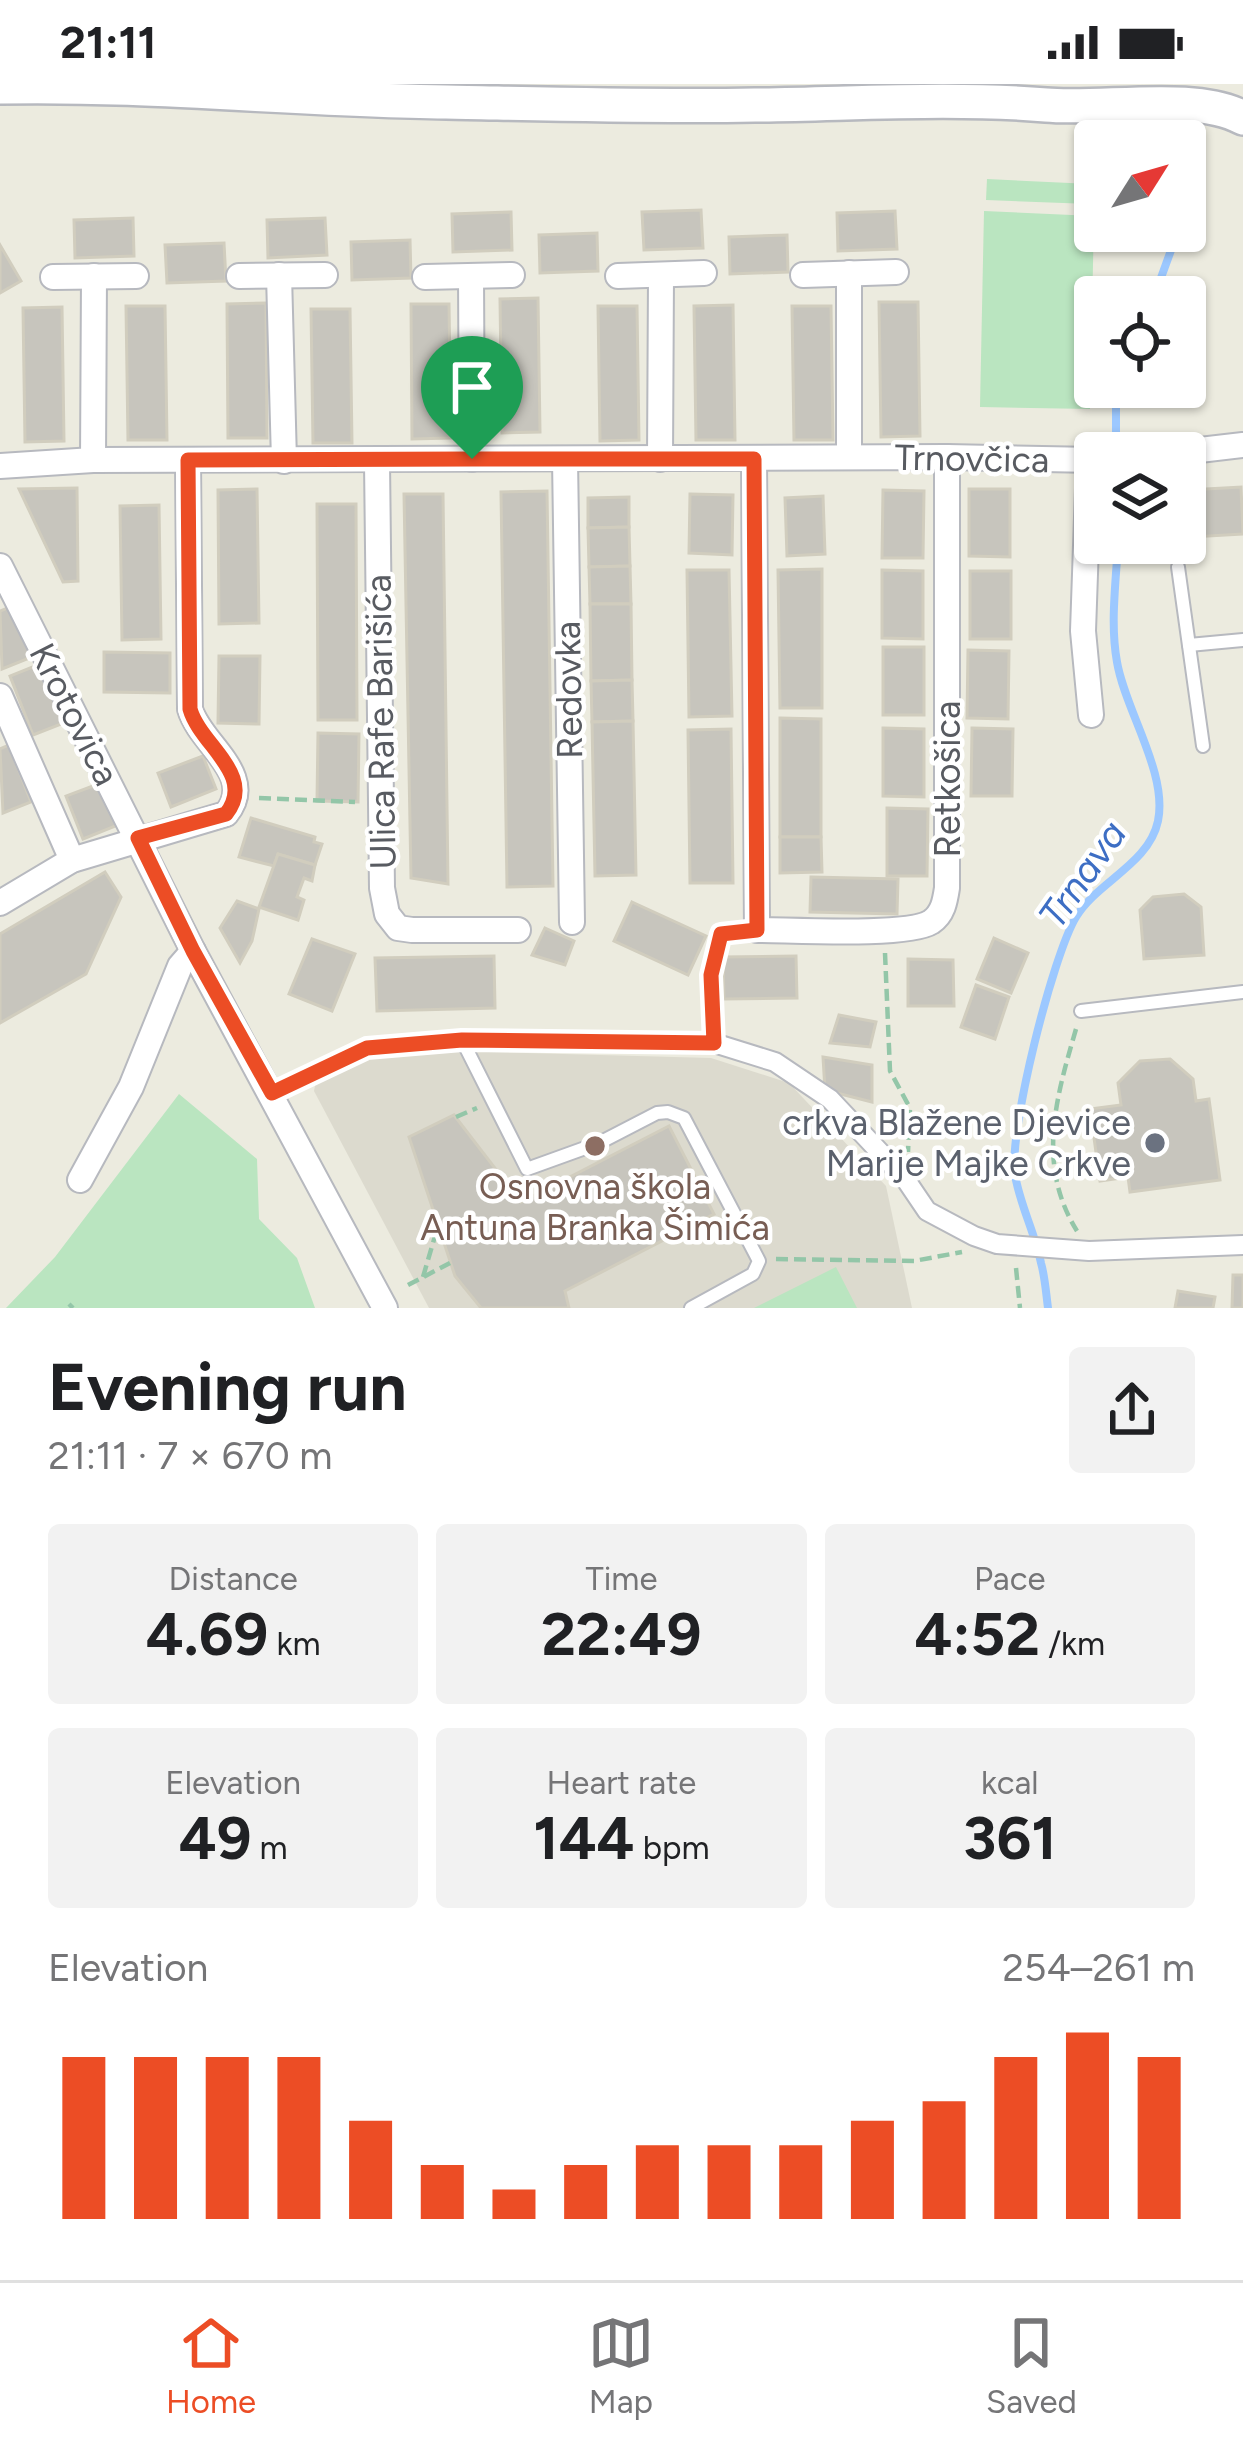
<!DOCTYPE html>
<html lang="en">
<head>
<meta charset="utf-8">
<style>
	body { margin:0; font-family:Figtree,sans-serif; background:#f2f2f2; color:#202124; height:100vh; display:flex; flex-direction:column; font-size:45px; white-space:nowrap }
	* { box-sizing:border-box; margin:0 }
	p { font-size:39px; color:#757577 }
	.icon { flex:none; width:66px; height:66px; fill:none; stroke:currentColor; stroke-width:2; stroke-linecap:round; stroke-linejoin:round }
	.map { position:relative; height:1224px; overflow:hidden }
	.drawer { display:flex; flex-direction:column; background:#fff; flex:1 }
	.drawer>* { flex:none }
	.needle { width:78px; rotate:53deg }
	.tools { position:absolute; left:1074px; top:36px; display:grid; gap:24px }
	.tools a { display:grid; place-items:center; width:132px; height:132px; border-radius:12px; background:#fff; box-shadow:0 3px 9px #0004; font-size:60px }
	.pin { position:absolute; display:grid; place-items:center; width:102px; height:102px; color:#fff; margin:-123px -51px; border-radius:50% 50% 50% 0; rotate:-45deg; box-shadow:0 0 12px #0007 }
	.pin .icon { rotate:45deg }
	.round { display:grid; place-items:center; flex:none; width:126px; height:126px; border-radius:12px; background:#f2f2f2 }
	.head { display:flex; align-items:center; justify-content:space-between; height:204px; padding:0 48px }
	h1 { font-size:66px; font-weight:700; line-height:90px }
	.stats { display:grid; grid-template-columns:repeat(3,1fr); gap:18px; height:204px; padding:12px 48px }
	.stats div { display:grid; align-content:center; border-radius:12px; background:#f2f2f2; text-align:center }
	.stats b { font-size:60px; font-weight:700 }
	.stats small { font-size:33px; font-weight:400 }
	.stats p { font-size:33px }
	.chart { height:336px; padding:24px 48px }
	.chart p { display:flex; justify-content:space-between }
	.chart svg { width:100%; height:216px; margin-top:12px; stroke:#ec4d25; stroke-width:6 }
	.status { display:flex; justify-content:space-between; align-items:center; height:84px; padding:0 60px; background:#fff; direction:ltr }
	.status svg { height:33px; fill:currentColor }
	.tab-bar { display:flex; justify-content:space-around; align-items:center; height:168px; border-top:3px solid #e0e0e0; background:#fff; font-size:33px; color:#757577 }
	.tab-bar a { display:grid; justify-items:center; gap:6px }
	.tab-bar .active { color:#ec4d25 }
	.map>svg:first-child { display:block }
</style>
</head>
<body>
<div class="status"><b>21:11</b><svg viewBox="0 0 49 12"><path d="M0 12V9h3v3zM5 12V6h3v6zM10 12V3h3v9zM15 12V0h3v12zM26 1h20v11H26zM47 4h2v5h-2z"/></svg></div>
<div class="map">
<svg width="1243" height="1224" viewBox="0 0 1243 1224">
	<rect width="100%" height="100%" fill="#ecebdf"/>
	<polygon fill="#dcdace" points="455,967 711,974 789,999 886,1102 912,1224 429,1224 314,1007 316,997 375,970"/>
	<g fill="#bae5c0">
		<polygon points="987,95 1091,100 1090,120 986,116"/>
		<polygon points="984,127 1094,132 1090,325 980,323"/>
		<polygon points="179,1010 257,1075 259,1135 297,1174 315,1224 6,1224 55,1173"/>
		<polygon points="836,1183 857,1224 754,1224"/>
	</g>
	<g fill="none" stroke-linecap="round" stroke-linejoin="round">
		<g stroke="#9cc8ff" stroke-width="8">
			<polyline points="1154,213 1178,147"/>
			<polyline points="1116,303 1116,369"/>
			<path d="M1048,1224C1046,1209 1045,1193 1041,1179C1035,1149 1020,1121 1015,1091C1008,1048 1053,871 1076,833C1097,798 1149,780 1158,737C1168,689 1125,626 1117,578C1110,540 1116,498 1118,459"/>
		</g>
	</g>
	<g fill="#c7c5bd" stroke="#d1cdbe" stroke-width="3">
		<polygon points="701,126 703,164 644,166 642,128"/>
		<polygon points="895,127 897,165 838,167 837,129"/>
		<polygon points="511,128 512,166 453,168 452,130"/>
		<polygon points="133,134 134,172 75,174 74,136"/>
		<polygon points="325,134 327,171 268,174 267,136"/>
		<polygon points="597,149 598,187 540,189 539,151"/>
		<polygon points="787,151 788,188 730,190 729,153"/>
		<polygon points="410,156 411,194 352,196 351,158"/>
		<polygon points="224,159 226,197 167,199 165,161"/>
		<polygon points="0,161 21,197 0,209"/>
		<polygon points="538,214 540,348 502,349 500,215"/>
		<polygon points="879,218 918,218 920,352 881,353"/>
		<polygon points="266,219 267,354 228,354 227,220"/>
		<polygon points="411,220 449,220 451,354 412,355"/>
		<polygon points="733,221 735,356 696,356 694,222"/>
		<polygon points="126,222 165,222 167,356 128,356"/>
		<polygon points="598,222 637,222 639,356 600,357"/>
		<polygon points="792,222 831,222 833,356 794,356"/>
		<polygon points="62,223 64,357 25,358 23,224"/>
		<polygon points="311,225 350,225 352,359 313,359"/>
		<polygon points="1241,403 1243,450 1192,453 1189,406"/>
		<polygon points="77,404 78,497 63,498 19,405"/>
		<polygon points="257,405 259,539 219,540 218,406"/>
		<polygon points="969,405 1010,405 1010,473 969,472"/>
		<polygon points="883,406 924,407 923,474 882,474"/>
		<polygon points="547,407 553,802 507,803 501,408"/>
		<polygon points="404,410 443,410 448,800 411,794"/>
		<polygon points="690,410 733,411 732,471 689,469"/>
		<polygon points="823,412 825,470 787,472 785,414"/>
		<polygon points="629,413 629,443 588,444 588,414"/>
		<polygon points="317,420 356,420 357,636 318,636"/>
		<polygon points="159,421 161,555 122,556 120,422"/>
		<polygon points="629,443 630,482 589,483 588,444"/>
		<polygon points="630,482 631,520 590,520 589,483"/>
		<polygon points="822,485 822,624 780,624 778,486"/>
		<polygon points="687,486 729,486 732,632 689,633"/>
		<polygon points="882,486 923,487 923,555 882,554"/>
		<rect x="970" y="487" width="41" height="68"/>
		<polygon points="17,520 37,571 2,585 0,527"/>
		<polygon points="590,520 631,520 632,596 591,597"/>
		<rect x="883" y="563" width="41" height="68"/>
		<polygon points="968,566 1009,567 1008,635 967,634"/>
		<polygon points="104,568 170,569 170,609 104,608"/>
		<polygon points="219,572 260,572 259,640 218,639"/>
		<polygon points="45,578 69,637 33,651 10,592"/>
		<polygon points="632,596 633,637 592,638 591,597"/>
		<polygon points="780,634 821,635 821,753 780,753"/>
		<polygon points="633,637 636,791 595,792 592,638"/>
		<polygon points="883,644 924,645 924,713 883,712"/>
		<polygon points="972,644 1013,645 1012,712 971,712"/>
		<polygon points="731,645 733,799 690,799 688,646"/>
		<polygon points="318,649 359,650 358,718 317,717"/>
		<polygon points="9,661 31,718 3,729 0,665"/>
		<polygon points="203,672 216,705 171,723 158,689"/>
		<polygon points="101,699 118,741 83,755 66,712"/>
		<polygon points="887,724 928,725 927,792 887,792"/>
		<polygon points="251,734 315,753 314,758 322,760 315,781 278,770 274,782 239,773"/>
		<polygon points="780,753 821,753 822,788 780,789"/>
		<polygon points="278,770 315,781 312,797 304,794 297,813 304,816 298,836 259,823"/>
		<polygon points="105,788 121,813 86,890 0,939 0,850"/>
		<polygon points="811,793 898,795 897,830 810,828"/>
		<polygon points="1184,810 1201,823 1204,871 1144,875 1140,826 1153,813"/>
		<polygon points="237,817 259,825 252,857 240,879 220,844"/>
		<polygon points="632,818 706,852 688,891 614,857"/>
		<polygon points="545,844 574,857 565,881 532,871"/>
		<polygon points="994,854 1028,869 1011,909 977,895"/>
		<polygon points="312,855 355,870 332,927 289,910"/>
		<polygon points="494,872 495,924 377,927 375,874"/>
		<polygon points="796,872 797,914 724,915 723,873"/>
		<polygon points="908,875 953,876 954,922 908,922"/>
		<polygon points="976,901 1009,913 995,955 961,943"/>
		<polygon points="839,931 876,938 870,963 830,959"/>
		<polygon points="823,973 872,981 872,1018 825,1006"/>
		<polygon points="1170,975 1193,995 1196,1017 1209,1015 1220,1096 1130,1108 1128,1093 1100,1097 1090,1025 1121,1021 1118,999 1140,977"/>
		<polygon points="454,1031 521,1118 669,1042 714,1130 565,1207 569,1224 481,1224 455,1192 409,1053"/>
		<polygon points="1233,1191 1243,1191 1243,1224 1232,1224"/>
		<polygon points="1178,1207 1215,1213 1213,1224 1175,1224"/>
	</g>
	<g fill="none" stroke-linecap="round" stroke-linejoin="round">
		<g stroke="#b7b9bf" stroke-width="16">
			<g id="service">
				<polyline points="1178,483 1203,662"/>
				<polyline points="1189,561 1243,556"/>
				<polyline points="1081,927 1243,908"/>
				<polyline points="462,956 527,1085 599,1059 657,1029 668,1028 684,1034 759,1177 753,1190 691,1224"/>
			</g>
		</g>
		<g stroke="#b7b9bf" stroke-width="22">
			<polyline id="pedestrian" points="272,1009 367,964 462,956 714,959 775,978 830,1015 906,1096 927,1127 974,1152 997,1160 1089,1167 1243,1161"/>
		</g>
		<g stroke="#b7b9bf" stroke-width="28">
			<g id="minor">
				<polyline points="849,189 849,373"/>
				<polyline points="279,191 284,377"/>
				<polyline points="803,191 896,188"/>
				<polyline points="239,192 325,191"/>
				<polyline points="618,192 704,189"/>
				<polyline points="53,193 136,192"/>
				<polyline points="425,193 512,191"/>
				<polyline points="471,193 472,375"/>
				<polyline points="1174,369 1243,361"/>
				<polyline points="565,375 572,838"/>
				<polyline points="660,375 661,192"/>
				<path d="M754,375L757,846C791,846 907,853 931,838C943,830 945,817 947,804V373"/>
				<polyline points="93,376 94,192"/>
				<polyline points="1089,376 1083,547 1091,631"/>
				<polyline points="377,378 382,804 387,830 398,844 412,846 518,846"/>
				<polyline points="0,382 93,376 947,373 1095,376"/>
				<polyline points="0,482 193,867 385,1224"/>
				<polyline points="0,612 72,776"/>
				<path d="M0,819L72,776L226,730C258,691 200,660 190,625L188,376"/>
				<polyline points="80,1096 131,1003 180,882 193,867"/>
			</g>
		</g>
		<g stroke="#b7b9bf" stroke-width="38">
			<path id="tertiary" d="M0,3C148,0 297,16 446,18C549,20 652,23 755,21C852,20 950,13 1046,21C1103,26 1197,8 1243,34"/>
		</g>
		<g stroke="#93c6a8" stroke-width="4.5" stroke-dasharray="12 6" stroke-linecap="butt">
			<polyline points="259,714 355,718"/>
			<polyline points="885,869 890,987 910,1024 908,1068"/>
			<polyline points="713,942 711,891 721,850 736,848"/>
			<path d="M1076,945C1056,1014 1036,1081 1077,1147"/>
			<polyline points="456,1033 477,1024"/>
			<polyline points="776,1175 914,1177 962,1168"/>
			<polyline points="1016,1184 1020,1224"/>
			<polyline points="423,1193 438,1142"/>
			<polyline points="408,1201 450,1179"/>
			<polyline points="69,1220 73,1224"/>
		</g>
		<use href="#service" stroke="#fff" stroke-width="12"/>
		<use href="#pedestrian" stroke="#fff" stroke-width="18"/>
		<use href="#minor" stroke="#fff" stroke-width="24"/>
		<use href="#tertiary" stroke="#fff" stroke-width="33"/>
	</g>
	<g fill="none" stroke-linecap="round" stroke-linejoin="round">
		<g stroke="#fff" stroke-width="24">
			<path id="route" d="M472,375H754L757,846L721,850L711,891L714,959L462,956L367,964L272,1009L193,867L138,754L226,730C257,691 200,661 190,625L188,376Z"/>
		</g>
		<use href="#route" stroke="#ec4d25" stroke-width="15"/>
	</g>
	<circle fill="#6b7280" stroke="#fff" stroke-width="4.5" cx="1155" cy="1059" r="12"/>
	<circle fill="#8d6e63" stroke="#fff" stroke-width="4.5" cx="595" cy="1062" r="12"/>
	<g text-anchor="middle" stroke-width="9" stroke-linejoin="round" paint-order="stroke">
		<g font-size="36" fill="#585b61" stroke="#fff">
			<text transform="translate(972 374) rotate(1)" y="13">Trnovčica</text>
			<text transform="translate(568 606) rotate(-91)" y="13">Redovka</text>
			<text transform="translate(75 630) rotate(63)" y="13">Krotovica</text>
			<text transform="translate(380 638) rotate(-91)" y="13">Ulica Rafe Barišića</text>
			<text transform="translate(947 695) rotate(-90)" y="13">Retkošica</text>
		</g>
		<g font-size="36" fill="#5b616d" stroke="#fff" text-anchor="end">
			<text x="1131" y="1051">crkva Blažene Djevice<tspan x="1131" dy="41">Marije Majke Crkve</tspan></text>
		</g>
		<g font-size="36" fill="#785e54" stroke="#fff">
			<text x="595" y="1115">Osnovna škola<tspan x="595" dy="41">Antuna Branka Šimića</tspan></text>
		</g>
		<g font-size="39" font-style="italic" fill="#3d6ec4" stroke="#fff">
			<text transform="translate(1082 790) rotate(-55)" y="14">Trnava</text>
		</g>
	</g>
</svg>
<div class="tools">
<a><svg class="needle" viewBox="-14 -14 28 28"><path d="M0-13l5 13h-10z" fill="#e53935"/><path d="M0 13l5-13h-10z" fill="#757577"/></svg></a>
<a><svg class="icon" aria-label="locate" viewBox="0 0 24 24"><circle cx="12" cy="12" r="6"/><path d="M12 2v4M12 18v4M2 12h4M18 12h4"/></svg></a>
<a><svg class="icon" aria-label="layers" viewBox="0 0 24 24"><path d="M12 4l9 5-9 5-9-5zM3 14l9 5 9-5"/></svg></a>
</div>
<div class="pin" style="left:472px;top:375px;background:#1e9e55"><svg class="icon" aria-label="arrive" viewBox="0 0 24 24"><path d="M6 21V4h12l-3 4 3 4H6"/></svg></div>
</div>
<section class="drawer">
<div class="head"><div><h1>Evening run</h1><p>21:11 · 7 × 670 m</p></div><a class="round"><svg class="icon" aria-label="share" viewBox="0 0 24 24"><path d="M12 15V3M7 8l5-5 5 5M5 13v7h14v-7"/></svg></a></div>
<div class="stats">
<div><p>Distance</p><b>4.69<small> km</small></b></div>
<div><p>Time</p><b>22:49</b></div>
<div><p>Pace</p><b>4:52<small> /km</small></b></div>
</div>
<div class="stats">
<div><p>Elevation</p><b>49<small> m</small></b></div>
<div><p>Heart rate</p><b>144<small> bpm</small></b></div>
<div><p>kcal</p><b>361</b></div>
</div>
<div class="chart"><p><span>Elevation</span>254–261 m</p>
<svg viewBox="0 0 160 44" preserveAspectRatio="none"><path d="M5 44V11M15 44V11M25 44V11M35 44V11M45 44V24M55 44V33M65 44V38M75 44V33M85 44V29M95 44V29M105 44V29M115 44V24M125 44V20M135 44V11M145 44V6M155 44V11"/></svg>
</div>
</section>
<nav class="tab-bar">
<a class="active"><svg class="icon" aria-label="home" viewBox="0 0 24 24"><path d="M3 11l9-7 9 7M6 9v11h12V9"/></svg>Home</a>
<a><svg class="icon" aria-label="map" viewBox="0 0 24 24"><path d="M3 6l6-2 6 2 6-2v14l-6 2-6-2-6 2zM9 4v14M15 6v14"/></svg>Map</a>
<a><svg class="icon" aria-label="saved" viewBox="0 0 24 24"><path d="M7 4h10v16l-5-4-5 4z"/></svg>Saved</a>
</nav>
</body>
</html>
